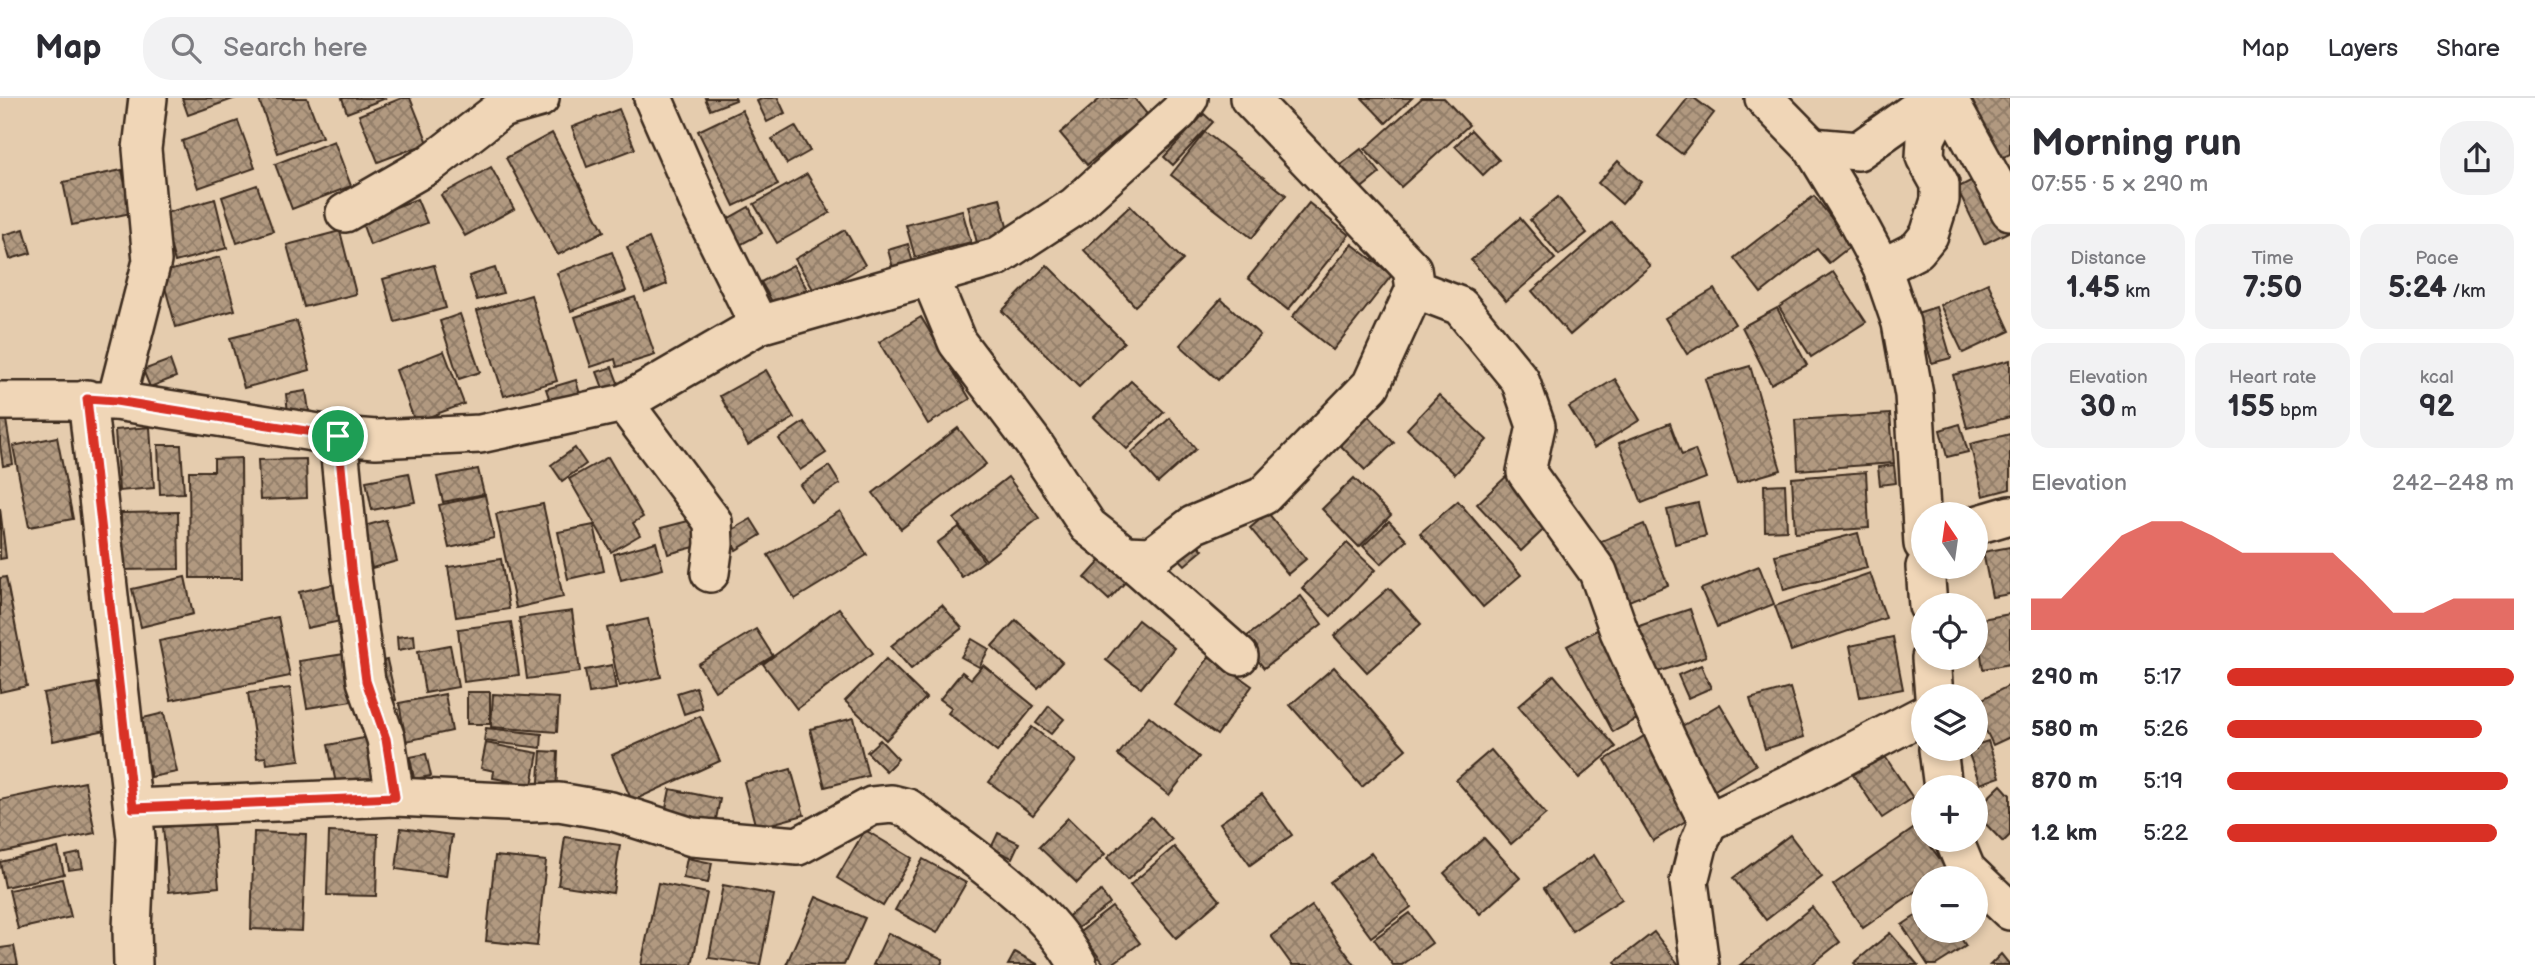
<!DOCTYPE html>
<html lang="en">
<head>
<meta charset="utf-8">
<style>
	body { margin:0; font-family:"Balsamiq Sans",sans-serif; background:#f2f2f3; color:#2b2b33; height:100vh; display:flex; flex-direction:column; font-size:26px; white-space:nowrap }
	* { box-sizing:border-box; margin:0 }
	p { font-size:23px; color:#7c7c81 }
	.icon { flex:none; width:38px; height:38px; fill:none; stroke:currentColor; stroke-width:2; stroke-linecap:round; stroke-linejoin:round }
	.map { position:relative; flex:1; overflow:hidden }
	.details { display:flex; flex-direction:column; background:#fff; width:525px }
	.details>* { flex:none }
	.needle { width:46px; rotate:347deg }
	.buttons { position:absolute; left:1911px; top:404px; display:grid; gap:14px }
	.buttons a { display:grid; place-items:center; width:77px; height:77px; border-radius:50%; background:#fff; box-shadow:0 4px 10px #0003; font-size:35px }
	.pin { position:absolute; display:grid; place-items:center; width:60px; height:60px; color:#fff; margin:-30px; border:4px solid #fff; border-radius:50%; box-shadow:0 2px 7px #0007 }
	.round { display:grid; place-items:center; flex:none; width:74px; height:74px; border-radius:28px; background:#f2f2f3 }
	.summary { display:flex; align-items:center; justify-content:space-between; height:119px; padding:0 21px }
	h1 { font-size:38px; font-weight:700; line-height:52px }
	.stats { display:grid; grid-template-columns:repeat(3,1fr); gap:10px; height:119px; padding:7px 21px }
	.stats div { display:grid; align-content:center; border-radius:18px; background:#f2f2f3; text-align:center }
	.stats b { font-size:30px; font-weight:700 }
	.stats small { font-size:19px; font-weight:400 }
	.stats p { font-size:19px }
	.chart { height:196px; padding:14px 21px }
	.chart p { display:flex; justify-content:space-between }
	.chart svg { width:100%; height:126px; margin-top:7px; fill:#d93025; opacity:.7 }
	ul { padding:0 21px; list-style:none; font-size:23px }
	li { display:grid; grid-template-columns:112px 84px 1fr; align-items:center; height:52px }
	li i { height:18px; border-radius:9px; background:#d93025 }
	header { display:flex; align-items:center; gap:42px; box-sizing:border-box; height:98px; padding:0 35px; background:#fff; border-bottom:2px solid #e1e1e2 }
	header strong { font-size:33px }
	nav { display:flex; gap:38px; margin-inline-start:auto; font-size:24px }
	.search { width:490px; height:63px; background:#f2f2f3; display:flex; align-items:center; gap:18px; box-sizing:border-box; padding:0 24px; border-radius:28px; color:#7c7c81; font-size:26px }
	main { display:flex; flex:1; min-height:0 }
	.map>svg:first-child { display:block }
</style>
</head>
<body>
<header>
<strong>Map</strong>
<div class="search"><svg class="icon" aria-label="search" viewBox="0 0 24 24"><circle cx="10" cy="10" r="6"/><path d="M15 15l6 6"/></svg>Search here</div>
<nav><a>Map</a><a>Layers</a><a>Share</a></nav>
</header>
<main>
<div class="map">
<svg width="2010" height="867" viewBox="0 0 2010 867">
	<defs>
		<pattern id="building-cross-hatch" width="8" height="8" patternUnits="userSpaceOnUse" patternTransform="scale(1.75)"><rect width="8" height="8" fill="#b19980"/><path d="M0 0l8 8M0 8l8-8" fill="none" stroke="#917d68"/></pattern>
	</defs>
	<rect width="100%" height="100%" fill="#e5ccae"/>
	<filter id="ink" filterUnits="userSpaceOnUse"><feTurbulence type="fractalNoise" baseFrequency=".0143" numOctaves="2"/><feDisplacementMap in="SourceGraphic" scale="14" xChannelSelector="R" yChannelSelector="G"/><feConvolveMatrix kernelMatrix="1 2 1 2 8 2 1 2 1" color-interpolation-filters="sRGB"/></filter>
	<g filter="url(#ink)">
		<g fill="url(#building-cross-hatch)" stroke="#3b2a1e" stroke-width="2">
			<polygon points="182,0 236,0 188,17"/>
			<polygon points="266,0 307,0 322,39 278,55 259,2"/>
			<polygon points="342,0 386,0 347,15"/>
			<polygon points="402,0 410,0 428,45 378,64 359,17"/>
			<polygon points="705,0 735,0 736,2 710,12"/>
			<polygon points="764,0 778,0 785,15 767,24 757,3"/>
			<polygon points="1101,0 1134,0 1147,16 1087,67 1060,35"/>
			<polygon points="1362,0 1412,0 1386,25"/>
			<polygon points="1422,0 1444,0 1469,27 1401,89 1365,51"/>
			<polygon points="1688,0 1694,0 1714,15 1682,56 1658,38"/>
			<polygon points="1968,0 2010,0 2010,56 1994,64"/>
			<polygon points="619,11 635,51 587,69 572,29"/>
			<polygon points="742,12 778,87 734,108 698,33"/>
			<polygon points="1204,16 1213,24 1173,67 1164,59"/>
			<polygon points="238,23 255,70 198,90 182,43"/>
			<polygon points="795,28 810,53 787,66 772,41"/>
			<polygon points="1471,32 1499,62 1483,77 1455,48"/>
			<polygon points="1205,34 1286,97 1252,140 1171,77"/>
			<polygon points="552,35 604,133 558,157 506,60"/>
			<polygon points="334,43 351,88 292,111 275,66"/>
			<polygon points="1361,51 1380,75 1358,93 1338,69"/>
			<polygon points="1618,63 1641,84 1622,106 1598,85"/>
			<polygon points="491,69 514,111 465,138 441,97"/>
			<polygon points="122,72 131,115 72,127 63,84"/>
			<polygon points="807,76 830,115 777,145 754,106"/>
			<polygon points="1980,78 2008,134 1984,146 1957,90"/>
			<polygon points="257,87 273,133 237,145 222,99"/>
			<polygon points="1814,98 1852,147 1829,165 1817,151 1761,195 1734,160"/>
			<polygon points="1558,99 1587,135 1559,157 1530,122"/>
			<polygon points="1000,100 1009,137 977,145 968,108"/>
			<polygon points="215,101 227,150 175,164 162,116"/>
			<polygon points="417,101 427,125 370,147 361,122"/>
			<polygon points="1309,105 1349,137 1288,212 1248,180"/>
			<polygon points="1130,108 1183,162 1135,208 1084,152"/>
			<polygon points="749,109 762,135 738,148 724,123"/>
			<polygon points="962,112 971,144 915,159 906,127"/>
			<polygon points="1520,120 1555,161 1506,203 1471,162"/>
			<polygon points="1612,124 1650,168 1570,237 1532,193"/>
			<polygon points="24,131 31,155 10,161 3,137"/>
			<polygon points="845,132 865,167 816,196 795,161"/>
			<polygon points="340,133 356,196 304,209 287,147"/>
			<polygon points="649,140 667,186 645,195 627,149"/>
			<polygon points="908,146 914,169 894,174 888,152"/>
			<polygon points="1352,146 1392,177 1333,252 1292,219"/>
			<polygon points="612,154 626,193 571,213 557,175"/>
			<polygon points="220,159 235,212 176,229 161,175"/>
			<polygon points="434,167 446,210 395,224 383,181"/>
			<polygon points="793,167 807,191 775,209 761,184"/>
			<polygon points="1047,167 1124,244 1079,289 1002,213"/>
			<polygon points="495,170 503,195 477,202 469,178"/>
			<polygon points="1833,174 1866,224 1811,259 1779,209"/>
			<polygon points="1988,185 2010,233 1963,255 1940,207"/>
			<polygon points="1714,191 1735,226 1687,256 1665,220"/>
			<polygon points="531,197 557,283 504,298 477,213"/>
			<polygon points="635,199 655,257 617,269 615,261 591,269 575,219"/>
			<polygon points="1221,201 1260,237 1218,282 1180,247"/>
			<polygon points="1936,209 1951,260 1932,265 1917,215"/>
			<polygon points="1777,210 1807,267 1771,286 1742,229"/>
			<polygon points="460,216 480,274 459,281 440,223"/>
			<polygon points="921,219 970,301 928,326 879,244"/>
			<polygon points="297,223 310,272 244,290 230,240"/>
			<polygon points="444,253 464,306 415,324 396,272"/>
			<polygon points="170,262 176,279 150,289 143,272"/>
			<polygon points="2010,262 2010,319 1967,330 1953,277"/>
			<polygon points="1750,268 1781,372 1737,385 1705,281"/>
			<polygon points="612,269 621,293 606,298 597,274"/>
			<polygon points="766,272 794,320 748,347 720,298"/>
			<polygon points="1615,281 1640,322 1594,350 1569,309"/>
			<polygon points="576,282 581,300 552,309 546,291"/>
			<polygon points="1131,283 1164,314 1127,351 1094,319"/>
			<polygon points="306,293 309,313 288,315 286,296"/>
			<polygon points="1439,297 1487,342 1455,376 1407,331"/>
			<polygon points="1366,315 1394,345 1365,372 1336,343"/>
			<polygon points="1890,316 1894,365 1798,372 1795,322"/>
			<polygon points="1170,320 1196,351 1158,385 1131,355"/>
			<polygon points="6,322 13,366 3,368 0,347 0,323"/>
			<polygon points="804,324 826,355 800,372 779,341"/>
			<polygon points="1670,325 1682,357 1695,352 1706,380 1642,405 1619,345"/>
			<polygon points="1960,326 1968,354 1947,359 1940,332"/>
			<polygon points="150,329 154,390 119,393 115,332"/>
			<polygon points="958,330 986,366 901,431 873,395"/>
			<polygon points="2010,336 2010,391 1983,398 1970,346"/>
			<polygon points="57,339 73,421 29,429 13,348"/>
			<polygon points="158,347 181,347 184,395 160,396"/>
			<polygon points="575,350 586,366 562,383 551,367"/>
			<polygon points="608,359 643,419 633,425 640,437 611,454 569,381"/>
			<polygon points="241,360 242,480 190,480 189,373 214,373 214,361"/>
			<polygon points="306,361 307,400 260,402 258,362"/>
			<polygon points="1894,367 1896,385 1880,387 1878,369"/>
			<polygon points="829,368 840,386 811,404 800,387"/>
			<polygon points="478,371 484,396 443,404 437,379"/>
			<polygon points="1511,374 1555,421 1521,453 1477,406"/>
			<polygon points="1866,374 1869,430 1795,435 1792,380"/>
			<polygon points="409,375 415,404 372,412 366,383"/>
			<polygon points="1008,379 1039,420 986,462 954,421"/>
			<polygon points="1354,380 1391,417 1359,449 1322,411"/>
			<polygon points="1785,386 1787,432 1765,433 1764,387"/>
			<polygon points="485,397 494,440 449,450 439,407"/>
			<polygon points="1458,403 1521,477 1483,509 1420,435"/>
			<polygon points="1698,405 1706,438 1675,446 1667,412"/>
			<polygon points="543,406 563,499 516,510 496,416"/>
			<polygon points="0,410 6,460 0,461"/>
			<polygon points="840,413 867,457 795,501 768,457"/>
			<polygon points="178,414 179,471 122,472 121,415"/>
			<polygon points="1268,415 1306,461 1288,476 1250,430"/>
			<polygon points="696,421 702,447 668,456 661,430"/>
			<polygon points="751,421 761,437 736,452 727,435"/>
			<polygon points="386,422 397,463 372,470 361,429"/>
			<polygon points="1389,423 1407,442 1381,466 1363,448"/>
			<polygon points="1644,426 1668,487 1624,505 1599,444"/>
			<polygon points="594,427 604,473 568,481 558,434"/>
			<polygon points="959,429 984,463 962,479 937,445"/>
			<polygon points="1858,435 1867,470 1784,492 1775,457"/>
			<polygon points="1189,436 1203,452 1185,467 1171,452"/>
			<polygon points="656,444 663,471 621,482 614,456"/>
			<polygon points="1347,445 1375,472 1331,518 1302,490"/>
			<polygon points="2010,449 2010,496 1992,499 1983,454"/>
			<polygon points="1105,458 1129,480 1109,502 1085,480"/>
			<polygon points="501,461 509,511 456,519 448,469"/>
			<polygon points="1759,468 1774,506 1717,529 1701,491"/>
			<polygon points="1870,475 1886,520 1791,553 1775,508"/>
			<polygon points="6,479 27,588 0,594 0,480"/>
			<polygon points="185,479 193,516 141,529 132,491"/>
			<polygon points="347,483 355,520 307,530 299,494"/>
			<polygon points="1389,490 1421,526 1367,574 1334,538"/>
			<polygon points="1301,498 1322,526 1264,570 1242,542"/>
			<polygon points="942,507 962,530 911,571 891,548"/>
			<polygon points="839,510 873,555 797,611 763,566"/>
			<polygon points="1690,511 1706,558 1652,576 1636,529"/>
			<polygon points="572,513 580,574 527,581 519,520"/>
			<polygon points="2010,516 2010,566 1983,571 1976,522"/>
			<polygon points="278,519 290,578 171,602 159,543"/>
			<polygon points="648,521 661,579 619,588 607,530"/>
			<polygon points="1016,522 1062,564 1038,590 992,548"/>
			<polygon points="1138,522 1174,550 1141,590 1106,562"/>
			<polygon points="511,524 519,577 464,584 458,531"/>
			<polygon points="1608,526 1654,612 1613,634 1567,548"/>
			<polygon points="756,531 773,558 715,593 698,566"/>
			<polygon points="414,537 415,549 398,552 397,539"/>
			<polygon points="1893,539 1903,591 1860,599 1850,548"/>
			<polygon points="972,541 989,551 979,569 961,559"/>
			<polygon points="450,547 458,589 425,595 418,553"/>
			<polygon points="357,554 365,601 307,610 299,563"/>
			<polygon points="1210,558 1252,588 1217,637 1175,607"/>
			<polygon points="886,561 926,600 886,642 845,603"/>
			<polygon points="387,562 396,602 379,606 370,566"/>
			<polygon points="612,567 616,591 589,595 585,572"/>
			<polygon points="983,567 1034,608 997,654 948,615 952,610 940,601 962,574 971,581"/>
			<polygon points="1701,567 1711,590 1688,600 1678,577"/>
			<polygon points="1334,569 1406,651 1362,689 1290,607"/>
			<polygon points="1554,577 1616,649 1579,680 1518,608"/>
			<polygon points="97,585 106,632 53,643 43,595"/>
			<polygon points="2010,587 2010,639 1993,647 1976,612 1976,604"/>
			<polygon points="696,589 702,610 684,616 677,595"/>
			<polygon points="290,590 300,662 267,666 266,659 257,660 248,595"/>
			<polygon points="1790,590 1804,639 1765,651 1750,601"/>
			<rect x="467" y="594" width="23" height="32"/>
			<polygon points="445,596 452,633 406,643 399,605"/>
			<polygon points="493,596 559,600 557,634 491,629"/>
			<polygon points="1720,606 1756,667 1713,693 1677,631"/>
			<polygon points="1049,608 1064,621 1051,636 1036,625"/>
			<polygon points="164,615 177,674 151,679 139,621"/>
			<polygon points="700,618 720,663 632,703 612,657"/>
			<polygon points="1149,618 1199,659 1169,697 1118,657"/>
			<polygon points="854,620 868,678 825,689 810,631"/>
			<polygon points="1032,629 1076,663 1033,717 989,684"/>
			<polygon points="486,630 542,636 541,650 484,643"/>
			<polygon points="1649,635 1697,716 1653,743 1605,662"/>
			<polygon points="379,637 388,679 337,690 328,647"/>
			<polygon points="880,642 898,661 886,673 867,654"/>
			<polygon points="1988,643 2000,679 1980,686 1967,651 1976,651 1976,647"/>
			<polygon points="486,645 538,655 532,687 493,680 494,673 481,670"/>
			<polygon points="1491,652 1546,716 1511,746 1456,682"/>
			<polygon points="541,653 558,654 556,697 538,697"/>
			<polygon points="426,656 431,678 414,681 410,659"/>
			<polygon points="1884,657 1913,700 1882,720 1853,677"/>
			<polygon points="791,671 804,717 756,730 744,684"/>
			<polygon points="85,684 95,735 0,755 0,702"/>
			<polygon points="2001,687 2010,697 2010,737 2003,744 1976,716 1976,711"/>
			<polygon points="670,691 720,701 714,731 664,720"/>
			<polygon points="1262,696 1292,737 1250,767 1220,725"/>
			<polygon points="1151,719 1172,742 1127,782 1107,760"/>
			<polygon points="1068,720 1105,756 1077,785 1039,749"/>
			<polygon points="213,724 219,789 169,794 163,729"/>
			<polygon points="1916,729 1923,742 1926,742 1947,771 1934,780 1923,780 1923,788 1863,830 1833,787"/>
			<polygon points="401,730 452,737 446,778 396,771"/>
			<polygon points="865,732 912,760 883,808 837,780"/>
			<polygon points="254,734 306,736 302,833 251,831"/>
			<polygon points="329,734 378,736 376,798 327,797"/>
			<polygon points="998,735 1019,745 1012,760 991,750"/>
			<polygon points="1790,737 1822,779 1766,822 1733,780"/>
			<polygon points="565,739 620,747 613,795 558,787"/>
			<polygon points="1484,740 1520,780 1480,816 1444,775"/>
			<polygon points="1174,749 1220,802 1176,840 1130,787"/>
			<polygon points="58,750 64,776 5,789 0,764"/>
			<polygon points="80,755 83,770 69,772 66,758"/>
			<polygon points="1371,755 1411,809 1371,839 1330,784"/>
			<polygon points="1594,757 1622,801 1572,833 1544,790"/>
			<polygon points="495,758 546,763 537,848 486,843"/>
			<polygon points="687,760 712,765 708,785 683,780"/>
			<polygon points="923,761 966,785 937,835 895,812"/>
			<polygon points="62,781 71,819 18,831 9,792"/>
			<polygon points="658,785 707,795 692,867 641,867"/>
			<polygon points="723,787 774,797 760,867 709,860"/>
			<polygon points="1101,793 1110,806 1075,832 1066,820"/>
			<polygon points="816,799 865,820 844,867 786,867"/>
			<polygon points="1312,808 1355,867 1292,867 1271,838"/>
			<polygon points="1112,809 1140,845 1111,867 1105,867 1080,834"/>
			<polygon points="1812,809 1840,844 1811,867 1740,867"/>
			<polygon points="1923,813 1923,833 1956,833 1966,848 1936,867 1928,867 1902,827"/>
			<polygon points="1410,815 1432,845 1402,867 1393,867 1374,841"/>
			<polygon points="1654,834 1679,867 1617,867 1615,864"/>
			<polygon points="888,835 943,861 941,867 873,867"/>
			<polygon points="1890,835 1918,867 1856,867 1854,865"/>
			<polygon points="14,848 18,867 0,867 0,850"/>
			<polygon points="1015,854 1039,867 1008,867"/>
			<polygon points="2001,856 2010,867 1990,867"/>
		</g>
		<g fill="none" stroke-linecap="round" stroke-linejoin="round">
			<g stroke="#3b2a1e" stroke-width="42">
				<g id="minor">
					<polyline points="653,0 702,112 759,227"/>
					<polyline points="1249,0 1412,171 1415,191 1460,208 1520,282 1536,328 1526,374 1598,474 1619,533 1667,641 1708,724 1698,748 1689,784 1700,867"/>
					<polyline points="1764,0 1812,49 1854,118 1882,170 1901,225 1914,297 1923,446"/>
					<polyline points="1948,0 2010,113"/>
					<polyline points="1812,49 1858,53 1933,0"/>
					<polyline points="345,115 430,66 501,11 540,0"/>
					<polyline points="1882,170 1917,152 1929,137 1940,102 1940,86 1925,59 1926,41 1946,0"/>
					<polyline points="930,179 957,244 1034,346 1088,428 1125,457 1239,558"/>
					<polyline points="87,301 136,740 132,831 133,867"/>
					<polyline points="0,303 116,303 338,338 376,341 480,336 624,305 759,227 997,159 1075,108 1179,14 1189,0"/>
					<polyline points="116,303 152,163 142,51 148,0"/>
					<polyline points="624,305 713,424 714,446 710,475"/>
					<polyline points="338,338 351,470 366,583 386,641 395,699"/>
					<polyline points="1976,427 2010,417"/>
					<polyline points="1125,457 1152,458 1193,427 1263,398 1371,287 1415,191"/>
					<polyline points="1925,469 1928,508"/>
					<polyline points="1931,560 1934,598"/>
					<polyline points="1938,651 1943,690"/>
					<path d="M133,710L395,699L531,705L559,704L611,713L692,739L798,748L872,708L892,706L908,710C965,754 1044,803 1078,867"/>
					<polyline points="1708,724 1812,675 1923,617"/>
					<polyline points="1954,742 1966,771 1975,780"/>
					<polyline points="1976,781 2010,813"/>
				</g>
			</g>
			<use href="#minor" stroke="#f0d6b7" stroke-width="37"/>
		</g>
	</g>
	<g fill="none" stroke-linecap="round" stroke-linejoin="round" filter="url(#ink)">
		<g stroke="#fff" stroke-width="14">
			<polygon id="route" points="87,301 116,303 338,338 351,470 366,583 386,641 395,699 133,710"/>
		</g>
		<use href="#route" stroke="#d93025" stroke-width="9"/>
	</g>
</svg>
<div class="buttons">
<a><svg class="needle" viewBox="-14 -14 28 28"><path d="M0-13l5 13h-10z" fill="#e53935"/><path d="M0 13l5-13h-10z" fill="#7c7c81"/></svg></a>
<a><svg class="icon" aria-label="locate" viewBox="0 0 24 24"><circle cx="12" cy="12" r="6"/><path d="M12 2v4M12 18v4M2 12h4M18 12h4"/></svg></a>
<a><svg class="icon" aria-label="layers" viewBox="0 0 24 24"><path d="M12 4l9 5-9 5-9-5zM3 14l9 5 9-5"/></svg></a>
<a>+</a>
<a>−</a>
</div>
<div class="pin" style="left:338px;top:338px;background:#1e9e55"><svg class="icon" aria-label="arrive" viewBox="0 0 24 24"><path d="M6 21V4h12l-3 4 3 4H6"/></svg></div>
</div>
<section class="details">
<div class="summary"><div><h1>Morning run</h1><p>07:55 · 5 × 290 m</p></div><a class="round"><svg class="icon" aria-label="share" viewBox="0 0 24 24"><path d="M12 15V3M7 8l5-5 5 5M5 13v7h14v-7"/></svg></a></div>
<div class="stats">
<div><p>Distance</p><b>1.45<small> km</small></b></div>
<div><p>Time</p><b>7:50</b></div>
<div><p>Pace</p><b>5:24<small> /km</small></b></div>
</div>
<div class="stats">
<div><p>Elevation</p><b>30<small> m</small></b></div>
<div><p>Heart rate</p><b>155<small> bpm</small></b></div>
<div><p>kcal</p><b>92</b></div>
</div>
<div class="chart"><p><span>Elevation</span>242–248 m</p>
<svg viewBox="0 0 160 44" preserveAspectRatio="none"><path d="M0 44V33L10 33L20 22L30 11L40 6L50 6L60 11L70 17L80 17L90 17L100 17L110 27L120 38L130 38L140 33L150 33L160 33V44z"/></svg>
</div>
<ul>
<li><b>290 m</b>5:17<i style="width:100%"></i></li>
<li><b>580 m</b>5:26<i style="width:89%"></i></li>
<li><b>870 m</b>5:19<i style="width:98%"></i></li>
<li><b>1.2 km</b>5:22<i style="width:94%"></i></li>
</ul>
</section>
</main>
</body>
</html>
